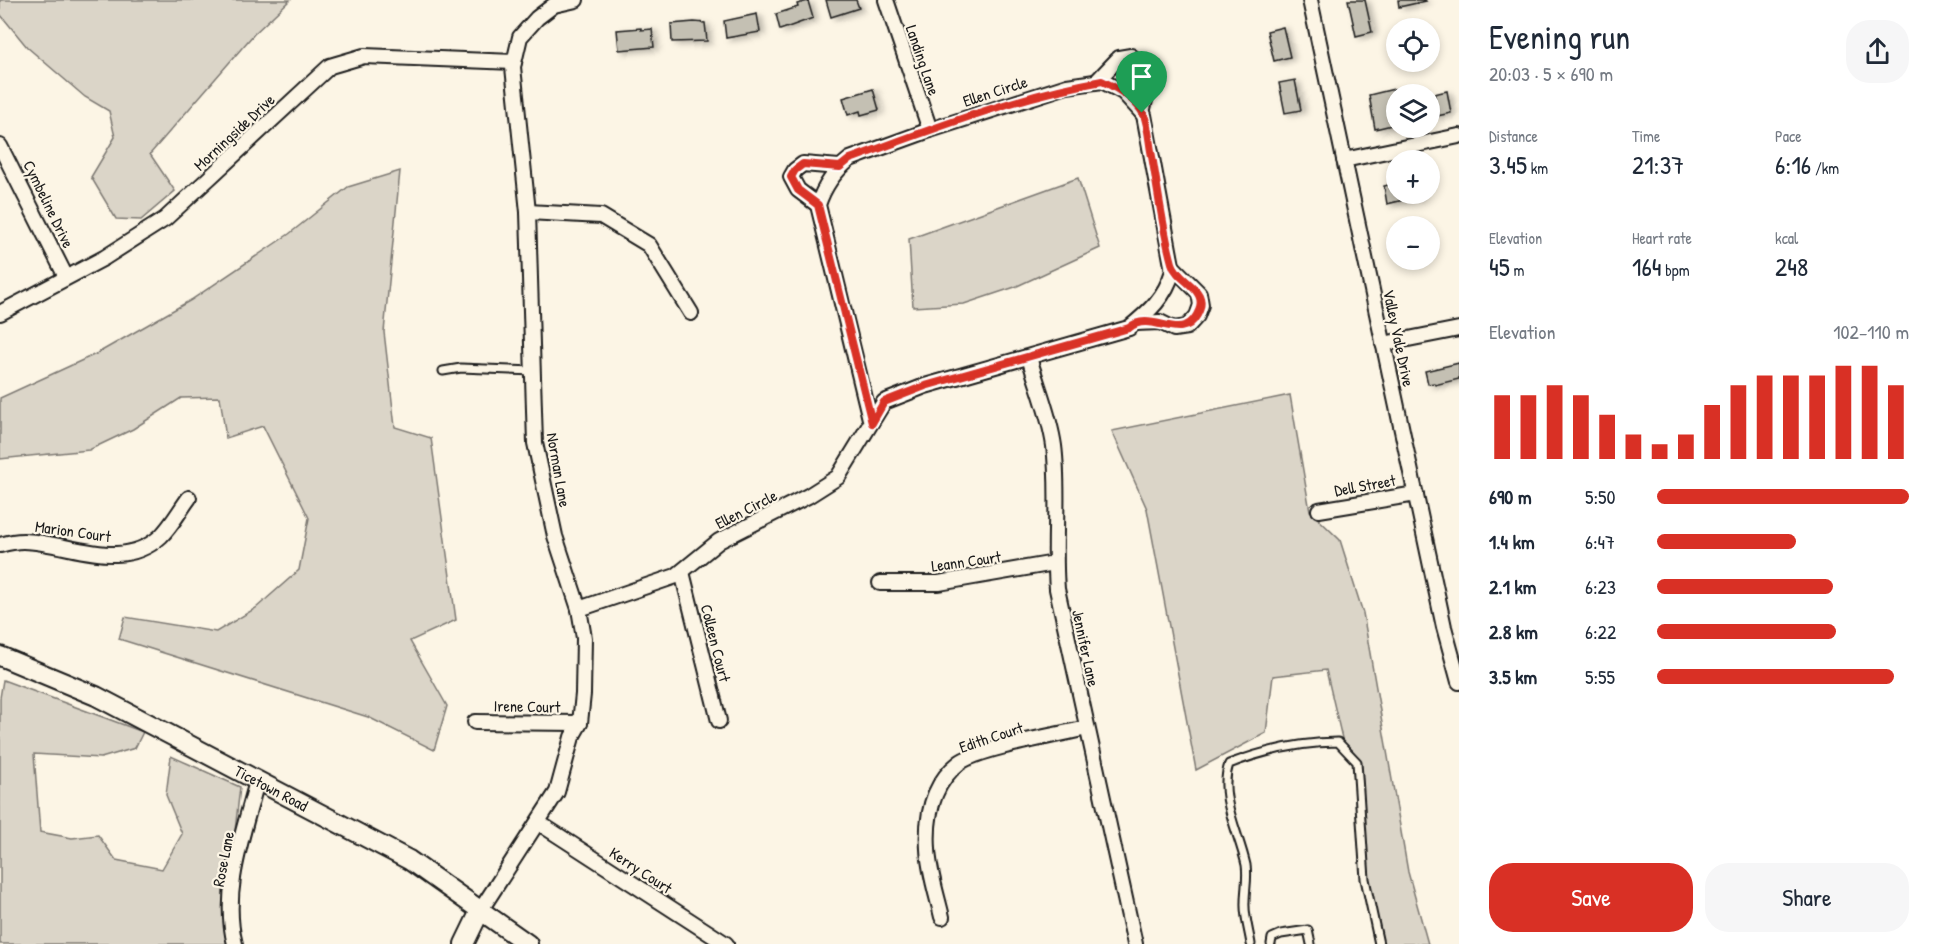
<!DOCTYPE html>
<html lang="en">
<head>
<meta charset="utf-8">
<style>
	body { margin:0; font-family:"Patrick Hand",sans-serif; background:#f6f6f7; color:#1f2937; height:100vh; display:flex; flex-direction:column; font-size:22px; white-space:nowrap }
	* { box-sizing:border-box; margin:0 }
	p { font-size:20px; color:#747a83 }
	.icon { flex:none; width:33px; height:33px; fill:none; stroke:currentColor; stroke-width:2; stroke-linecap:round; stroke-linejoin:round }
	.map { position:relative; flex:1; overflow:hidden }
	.panel { display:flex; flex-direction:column; background:#fff; width:480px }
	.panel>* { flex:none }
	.tools { position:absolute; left:1386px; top:18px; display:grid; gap:12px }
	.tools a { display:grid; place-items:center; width:54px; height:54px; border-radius:50%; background:#fff; box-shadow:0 3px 9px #0003; font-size:30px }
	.pin { position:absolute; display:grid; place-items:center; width:51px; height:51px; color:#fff; margin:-62px -26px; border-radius:50% 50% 50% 0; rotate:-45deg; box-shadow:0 0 6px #0007 }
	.pin .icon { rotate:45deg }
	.round { display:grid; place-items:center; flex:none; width:63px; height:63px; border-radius:24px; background:#f6f6f7 }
	.headline { display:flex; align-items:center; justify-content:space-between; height:102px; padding:0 30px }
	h1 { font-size:33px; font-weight:600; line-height:45px }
	.figures { display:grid; grid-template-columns:repeat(3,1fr); gap:9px; height:102px; padding:6px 30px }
	.figures div { display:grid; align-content:center }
	.figures b { font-size:26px; font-weight:600 }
	.figures small { font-size:16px; font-weight:400 }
	.figures p { font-size:16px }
	.chart { height:168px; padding:12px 30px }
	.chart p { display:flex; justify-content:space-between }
	.chart svg { width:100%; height:108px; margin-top:6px; stroke:#d93025; stroke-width:6 }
	.primary-button { display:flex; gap:12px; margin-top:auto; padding:12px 30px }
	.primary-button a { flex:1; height:69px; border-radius:24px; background:#d93025; color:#fff; font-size:24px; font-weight:600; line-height:69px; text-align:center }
	.primary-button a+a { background:#f6f6f7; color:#1f2937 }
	ul { padding:0 30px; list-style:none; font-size:20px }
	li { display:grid; grid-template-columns:96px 72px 1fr; align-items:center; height:45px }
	li i { height:15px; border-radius:8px; background:#d93025 }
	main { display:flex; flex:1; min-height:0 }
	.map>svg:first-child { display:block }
</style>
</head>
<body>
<main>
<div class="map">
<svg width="1459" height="944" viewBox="0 0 1459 944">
	<defs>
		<filter id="shadow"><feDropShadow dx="4.5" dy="2.5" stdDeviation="3" flood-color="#0004"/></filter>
	</defs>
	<rect width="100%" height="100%" fill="#fcf5e5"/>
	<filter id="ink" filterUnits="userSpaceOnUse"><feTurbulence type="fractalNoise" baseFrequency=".0167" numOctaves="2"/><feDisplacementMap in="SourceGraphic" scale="12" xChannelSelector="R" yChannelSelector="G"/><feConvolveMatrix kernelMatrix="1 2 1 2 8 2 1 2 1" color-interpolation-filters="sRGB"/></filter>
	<g filter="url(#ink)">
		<g fill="#dbd5c8" stroke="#7c7872" stroke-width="1.5">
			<polygon points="0,0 290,0 254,34 150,154 175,191 141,220 116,219 91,177 115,137 109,111 85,97 27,47 0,14"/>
			<polygon points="400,171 384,332 395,427 431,438 456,620 410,641 447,706 434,750 368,717 119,639 125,617 216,632 256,608 299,570 309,518 263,426 226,438 220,397 181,398 133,429 89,450 0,459 0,398 98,353 191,300 289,234 348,187"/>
			<polygon points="1078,178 1100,248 1015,287 964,304 913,307 909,239"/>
			<polygon points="1290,395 1310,511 1340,540 1363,613 1408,872 1428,944 1379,944 1365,879 1357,762 1344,747 1326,670 1273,676 1266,733 1196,770 1147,509 1112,431"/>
			<polygon points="3,680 143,732 135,748 101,758 34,754 40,832 72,838 98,835 116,860 162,869 182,834 166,795 171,756 240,787 229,883 228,944 0,944 0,698"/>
		</g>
		<g fill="#c4c0b3" stroke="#1c1c1c" stroke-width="1.5" filter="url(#shadow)">
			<polygon points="826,0 856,0 859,8 831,17"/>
			<polygon points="1348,0 1365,0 1372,32 1356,36"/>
			<polygon points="1398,0 1425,0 1426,1 1399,7"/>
			<polygon points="808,1 813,18 780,30 776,14 798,7 797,4"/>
			<polygon points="757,14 760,32 726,38 724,21"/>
			<polygon points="694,22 705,23 707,41 672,42 671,24"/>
			<polygon points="1283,27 1290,57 1274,61 1267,31"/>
			<polygon points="641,28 641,30 652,29 654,47 619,50 617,30"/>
			<polygon points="1295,80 1301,110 1285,113 1279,83"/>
			<polygon points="873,89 879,110 861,115 860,111 848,115 843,98"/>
			<polygon points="1394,89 1396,124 1375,129 1369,95"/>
			<polygon points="1447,91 1451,113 1437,116 1436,112 1430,114 1430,99 1435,98 1434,94"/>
			<polygon points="1396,183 1396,194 1423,195 1387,204 1384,186"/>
			<polygon points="1459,363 1459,379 1435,385 1434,383 1428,384 1425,371"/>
		</g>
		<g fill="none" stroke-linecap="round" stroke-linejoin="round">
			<g stroke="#1c1c1c" stroke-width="11">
				<g id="lane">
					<polyline points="443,371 461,368 534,371"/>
					<path d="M1251,944C1249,931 1244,915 1245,902C1245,889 1248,878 1246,865C1239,833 1218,796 1229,764C1263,751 1302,742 1338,742L1357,762L1365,879L1379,944"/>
					<polyline points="1271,944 1272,938 1281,934 1308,930 1311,944"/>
				</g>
			</g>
			<g stroke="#1c1c1c" stroke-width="18">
				<g id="street">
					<polyline points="886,0 930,130"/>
					<polyline points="1310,0 1444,627 1459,682"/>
					<path d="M1097,81L1119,58L1131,56C1154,74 1148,87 1142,113"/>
					<polyline points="0,146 66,277"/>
					<polyline points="1344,160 1459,136"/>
					<polyline points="818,205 798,190 791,177 795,170 803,164 839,167"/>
					<polyline points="528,212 601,216 649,245 691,313"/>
					<polyline points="0,313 104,258 165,219 330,66 364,56 514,62"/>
					<polyline points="1136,323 1160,322 1174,329 1187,327 1197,316 1201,305 1199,293 1172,266"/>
					<polyline points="1383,344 1459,329"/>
					<path d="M1029,357C1037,386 1050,416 1054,446C1060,493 1053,541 1057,589L1135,944"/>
					<polyline points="1319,510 1416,494"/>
					<path d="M0,545C7,543 15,541 23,541C70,542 121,573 161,536C172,525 180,510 189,498"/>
					<polyline points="682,572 719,721"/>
					<polyline points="880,583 939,583 1055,563"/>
					<path d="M579,609L676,576L719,541L808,496L838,477L871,423L818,205C824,186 835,171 850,159L930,130L1067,86L1102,81L1123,92L1144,115L1173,271C1165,297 1150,311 1129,328L925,386L884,402L871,423"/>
					<polyline points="475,722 580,723"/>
					<polyline points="539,823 726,944"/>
					<polyline points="480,911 557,792 572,737 580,723 583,694 584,638 579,609 555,536 535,443 528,212 513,67 520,37 537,18 554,5 576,0"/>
					<path d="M942,917C937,895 929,872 928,849C926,818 932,784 959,763C979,748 1058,735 1087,728"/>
					<path d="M235,944C221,891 244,832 257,781"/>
				</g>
			</g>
			<g stroke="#1c1c1c" stroke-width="22">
				<g id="secondary">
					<path id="s1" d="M0,656L96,696L409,860L528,944"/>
					<polyline points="464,944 480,911"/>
				</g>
			</g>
			<use href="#lane" stroke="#fcf5e5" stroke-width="7"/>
			<use href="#street" stroke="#fcf5e5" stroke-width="14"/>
			<use href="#secondary" stroke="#fcf5e5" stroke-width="18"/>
		</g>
	</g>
	<g fill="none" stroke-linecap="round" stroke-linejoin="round" filter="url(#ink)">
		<g stroke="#fff" stroke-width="12">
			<path id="route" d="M1102,81C1117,88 1136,99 1144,115C1148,125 1149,140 1151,151C1158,188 1162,227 1172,263C1177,283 1212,288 1197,315C1181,344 1151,309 1129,328L925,386L884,402L872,423L818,205L798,190L791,177L795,170L803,164L840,167L850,159C933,129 1016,96 1102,81Z"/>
		</g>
		<use href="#route" stroke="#d93025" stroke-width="8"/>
	</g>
	<g text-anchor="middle" stroke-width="4.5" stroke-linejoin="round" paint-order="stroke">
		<g font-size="16" fill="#1c1c1c" stroke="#fcf5e5">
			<text transform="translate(923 60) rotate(71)" y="6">Landing Lane</text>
			<text transform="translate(995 91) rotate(-18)" y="6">Ellen Circle</text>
			<text transform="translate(234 132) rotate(-43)" y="6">Morningside Drive</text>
			<text transform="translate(49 204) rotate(64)" y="6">Cymbeline Drive</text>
			<text transform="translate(1399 338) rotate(78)" y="6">Valley Vale Drive</text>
			<text transform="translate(559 470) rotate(80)" y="6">Norman Lane</text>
			<text transform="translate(1365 485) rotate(-10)" y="6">Dell Street</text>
			<text transform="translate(746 509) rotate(-27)" y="6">Ellen Circle</text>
			<text transform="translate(73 531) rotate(8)" y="6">Marion Court</text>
			<text transform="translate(966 561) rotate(-8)" y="6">Leann Court</text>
			<text transform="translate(716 643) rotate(76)" y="6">Colleen Court</text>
			<text transform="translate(1086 648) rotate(78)" y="6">Jennifer Lane</text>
			<text transform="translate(527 706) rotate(1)" y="6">Irene Court</text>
			<text transform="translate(991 737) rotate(-18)" y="6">Edith Court</text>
			<text dy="6" stroke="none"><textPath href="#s1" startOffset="302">Ticetown Road</textPath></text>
			<text transform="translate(223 859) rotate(-79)" y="6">Rose Lane</text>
			<text transform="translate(641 870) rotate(33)" y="6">Kerry Court</text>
		</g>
	</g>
</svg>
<div class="tools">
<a><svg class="icon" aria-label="locate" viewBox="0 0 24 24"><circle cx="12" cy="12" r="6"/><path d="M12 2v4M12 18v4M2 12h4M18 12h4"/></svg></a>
<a><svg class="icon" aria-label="layers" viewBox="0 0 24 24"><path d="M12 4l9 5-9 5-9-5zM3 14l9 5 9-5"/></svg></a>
<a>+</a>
<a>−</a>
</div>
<div class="pin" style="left:1142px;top:113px;background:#1e9e55"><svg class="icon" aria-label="arrive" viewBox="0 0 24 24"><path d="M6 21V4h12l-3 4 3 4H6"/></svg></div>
</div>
<section class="panel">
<div class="headline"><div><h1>Evening run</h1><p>20:03 · 5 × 690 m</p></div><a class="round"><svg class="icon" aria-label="share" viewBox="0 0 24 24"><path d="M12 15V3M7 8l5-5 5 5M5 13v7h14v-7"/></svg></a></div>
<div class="figures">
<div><p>Distance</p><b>3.45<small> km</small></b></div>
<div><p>Time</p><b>21:37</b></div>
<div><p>Pace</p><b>6:16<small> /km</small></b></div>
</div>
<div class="figures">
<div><p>Elevation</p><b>45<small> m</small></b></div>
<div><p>Heart rate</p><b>164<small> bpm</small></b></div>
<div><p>kcal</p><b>248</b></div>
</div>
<div class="chart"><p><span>Elevation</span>102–110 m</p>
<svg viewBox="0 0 160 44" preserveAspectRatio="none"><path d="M5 44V18M15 44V18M25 44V14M35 44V18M45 44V26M55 44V34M65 44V38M75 44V34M85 44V22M95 44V14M105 44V10M115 44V10M125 44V10M135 44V6M145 44V6M155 44V14"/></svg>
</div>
<ul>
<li><b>690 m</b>5:50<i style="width:100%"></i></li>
<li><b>1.4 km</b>6:47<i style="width:55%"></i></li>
<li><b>2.1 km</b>6:23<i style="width:70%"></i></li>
<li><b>2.8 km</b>6:22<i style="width:71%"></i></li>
<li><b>3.5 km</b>5:55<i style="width:94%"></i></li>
</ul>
<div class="primary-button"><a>Save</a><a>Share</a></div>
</section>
</main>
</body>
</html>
